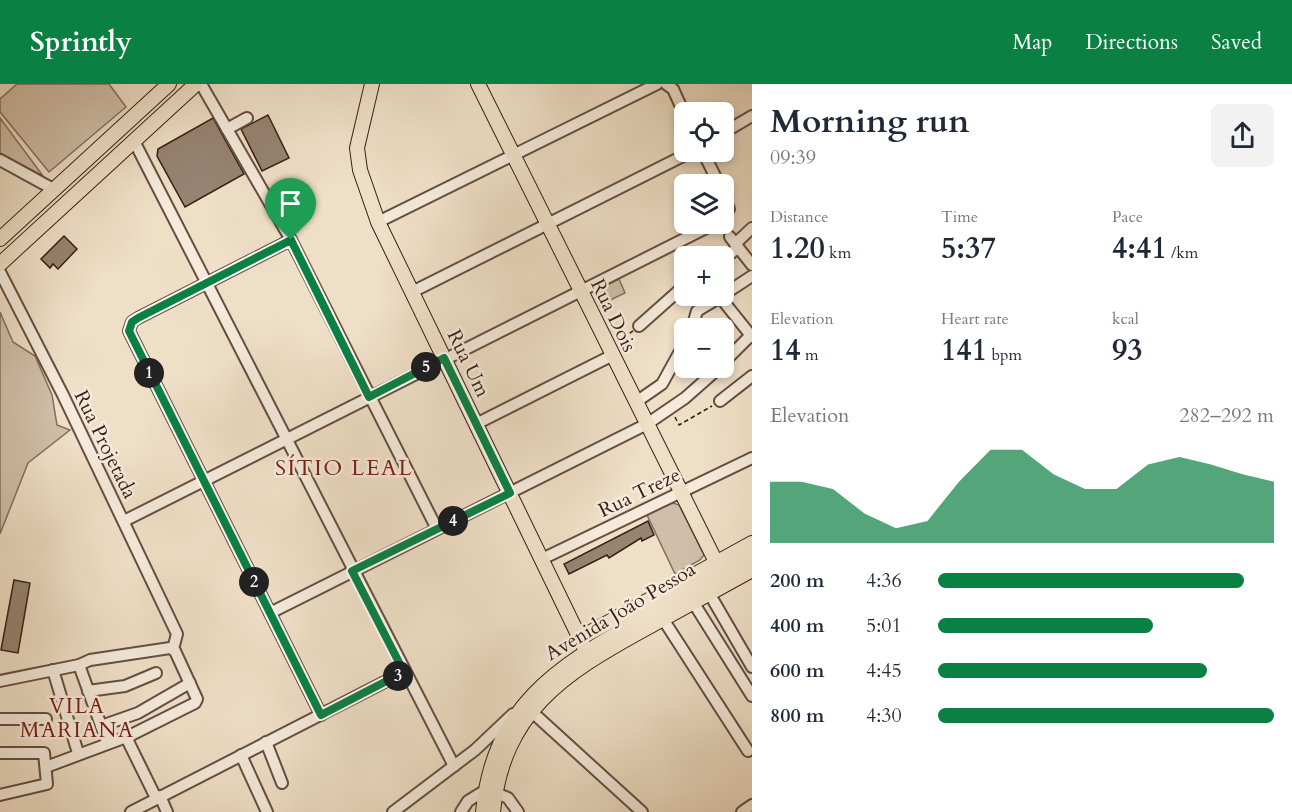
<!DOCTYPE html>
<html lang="en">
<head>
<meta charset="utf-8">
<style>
	body { margin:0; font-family:Cardo,serif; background:#f2f2f3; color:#1f2937; height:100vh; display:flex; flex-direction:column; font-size:22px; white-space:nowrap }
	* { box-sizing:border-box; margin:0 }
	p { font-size:20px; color:#747a83 }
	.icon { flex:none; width:33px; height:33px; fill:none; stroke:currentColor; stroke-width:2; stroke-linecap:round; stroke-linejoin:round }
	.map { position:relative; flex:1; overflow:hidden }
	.drawer { display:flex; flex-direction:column; background:#fff; width:540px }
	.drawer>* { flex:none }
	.fabs { position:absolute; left:674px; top:18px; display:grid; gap:12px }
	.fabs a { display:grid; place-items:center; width:60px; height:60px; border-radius:9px; background:#fff; box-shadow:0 3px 9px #0003; font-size:30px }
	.pin { position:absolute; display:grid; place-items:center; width:51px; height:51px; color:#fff; margin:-62px -26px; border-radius:50% 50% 50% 0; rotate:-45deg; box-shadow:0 0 6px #0007 }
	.pin .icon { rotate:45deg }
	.km { position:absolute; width:30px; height:30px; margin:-15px; border-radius:50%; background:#222; color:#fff; font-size:16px; line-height:30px; text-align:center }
	.round { display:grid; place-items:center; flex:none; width:63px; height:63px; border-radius:9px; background:#f2f2f3 }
	.head { display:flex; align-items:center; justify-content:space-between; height:102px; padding:0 18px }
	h1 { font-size:33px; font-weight:700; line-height:45px }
	.figures { display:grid; grid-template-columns:repeat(3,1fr); gap:9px; height:102px; padding:6px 18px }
	.figures div { display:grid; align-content:center }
	.figures b { font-size:30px; font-weight:700 }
	.figures small { font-size:16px; font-weight:400 }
	.figures p { font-size:16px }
	.chart { height:168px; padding:12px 18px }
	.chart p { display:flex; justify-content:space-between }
	.chart svg { width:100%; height:108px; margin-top:6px; fill:#0b8043; opacity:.7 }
	ul { padding:0 18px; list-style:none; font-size:20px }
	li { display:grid; grid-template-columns:96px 72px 1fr; align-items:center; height:45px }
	li i { height:15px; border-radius:8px; background:#0b8043 }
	header { display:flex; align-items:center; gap:36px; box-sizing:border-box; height:84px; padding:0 30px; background:#0b8043; color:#fff }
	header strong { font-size:28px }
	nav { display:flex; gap:33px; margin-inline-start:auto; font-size:21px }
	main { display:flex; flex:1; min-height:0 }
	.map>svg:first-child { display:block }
</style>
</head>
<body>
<header>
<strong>Sprintly</strong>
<nav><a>Map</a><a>Directions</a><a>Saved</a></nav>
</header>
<main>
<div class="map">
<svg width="752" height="728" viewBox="0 0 752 728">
	<rect width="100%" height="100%" fill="#efdfc7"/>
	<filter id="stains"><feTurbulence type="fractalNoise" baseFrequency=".00333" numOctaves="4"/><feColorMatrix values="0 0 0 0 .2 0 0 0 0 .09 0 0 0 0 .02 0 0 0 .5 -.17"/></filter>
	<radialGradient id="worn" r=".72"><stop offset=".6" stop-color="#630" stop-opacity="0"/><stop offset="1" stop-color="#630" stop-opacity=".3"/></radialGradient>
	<g fill="#d0bea8" stroke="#836e5e" stroke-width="1.5">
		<polygon points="17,0 109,0 126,23 49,88 0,28 0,15"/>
		<polygon points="0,34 43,92 0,69"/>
		<polygon points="619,195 625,209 600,221 594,207"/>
		<polygon points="0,228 13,258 35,272 52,311 57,341 70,346 28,379 0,450"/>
		<polygon points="670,418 679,421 704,471 700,476 675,490 647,431"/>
	</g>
	<g fill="#968371" stroke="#361f13" stroke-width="1.5">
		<polygon points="268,31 289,74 262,87 241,45"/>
		<polygon points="213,34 244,90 185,123 157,72 158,65"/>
		<polygon points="64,152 77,165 58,185 53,180 50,184 41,175"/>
		<polygon points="648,437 654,451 642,457 641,454 609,474 607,471 569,490 564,480"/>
		<polygon points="14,496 30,499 18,569 1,566"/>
	</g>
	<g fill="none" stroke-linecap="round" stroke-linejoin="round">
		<g stroke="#644f40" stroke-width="14">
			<g id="minor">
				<polyline points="201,0 291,156 437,445"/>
				<polyline points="666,0 673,5 684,29"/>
				<polyline points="227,45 247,34"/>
				<polyline points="723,49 752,32"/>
				<polyline points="134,57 454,682"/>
				<polyline points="703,68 719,100"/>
				<polyline points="0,76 53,105"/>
				<polyline points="723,109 729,125 723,135"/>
				<polyline points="378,138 657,0"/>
				<polyline points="730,153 752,181"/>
				<polyline points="291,156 138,234 132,238 129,247 321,631"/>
				<polyline points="735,160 752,144"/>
				<polyline points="723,175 738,164"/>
				<polyline points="0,188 63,311 177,550 173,565"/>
				<polyline points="412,208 691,68"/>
				<polyline points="723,211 752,192"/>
				<polyline points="720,213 752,253"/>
				<polyline points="639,242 684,202"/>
				<polyline points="692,244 697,227 722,212"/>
				<polyline points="723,279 752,250"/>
				<polyline points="720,317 752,292"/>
				<polyline points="636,318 662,300 684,260"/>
				<polyline points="476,340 613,271"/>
				<polyline points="124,437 714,140"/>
				<polyline points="542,475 752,374"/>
				<polyline points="709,509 752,583"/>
				<polyline points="693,518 752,612"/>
				<polyline points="270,529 647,340 685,314 719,284"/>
				<polyline points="663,535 748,667"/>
				<polyline points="79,581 107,658"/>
				<polyline points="53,586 78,669"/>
				<polyline points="0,597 79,581 90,576 170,564 175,567 197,615 195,619 129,652 46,683"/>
				<polyline points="88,607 125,602 156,589"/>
				<polyline points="531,627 642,728"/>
				<polyline points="0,635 46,635"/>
				<polyline points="101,642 138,629 190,599"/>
				<polyline points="126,653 156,714"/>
				<polyline points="266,658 282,699"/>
				<polyline points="0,669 44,669 47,700 0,711"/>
				<polyline points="241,671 267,728"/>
				<polyline points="496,709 508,714 518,728"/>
				<polyline points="160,712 167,728"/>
				<polyline points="131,728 404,588"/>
				<polyline points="393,728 475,666 513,630"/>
				<polyline points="461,728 468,717 486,706"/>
				<polyline points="742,728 752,721"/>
			</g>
		</g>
		<g stroke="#361f13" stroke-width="16">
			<g id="major">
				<polyline points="372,0 357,64 360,86 378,138 586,567"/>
				<polyline points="478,0 716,478"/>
				<polyline points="0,155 169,0"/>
				<polyline points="0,180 196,0"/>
				<polyline points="580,554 752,459"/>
				<path d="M483,728C493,622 556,584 640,536C677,514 714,492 752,473"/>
				<path d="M493,728C503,628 563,590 643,546C679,526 715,506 752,486"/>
			</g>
		</g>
		<g stroke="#361f13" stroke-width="1.5" stroke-dasharray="4.5 3" stroke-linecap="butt">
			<polyline points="617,257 633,247"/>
			<polyline points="675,333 679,341 712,322"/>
		</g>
		<use href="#minor" stroke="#f5eadb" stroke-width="10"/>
		<use href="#major" stroke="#efdfc7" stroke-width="14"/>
	</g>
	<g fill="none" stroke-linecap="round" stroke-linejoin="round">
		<g stroke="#fff" stroke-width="12">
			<polygon id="route" points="291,156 369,313 444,274 510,409 352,487 404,588 321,631 129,247 132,238 138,234"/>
		</g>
		<use href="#route" stroke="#0b8043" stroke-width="8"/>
	</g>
	<g text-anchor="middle" stroke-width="5" stroke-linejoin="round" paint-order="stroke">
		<g font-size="20" fill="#361f13" stroke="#f5eadb">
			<text transform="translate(614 231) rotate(64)" y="7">Rua Dois</text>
			<text transform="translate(469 279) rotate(64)" y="7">Rua Um</text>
			<text transform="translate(106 360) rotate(64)" y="7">Rua Projetada</text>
			<text transform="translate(639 408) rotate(-26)" y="7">Rua Treze</text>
			<text transform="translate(620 527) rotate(-31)" y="7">Avenida João Pessoa</text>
		</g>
		<g font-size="21" letter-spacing="1.5" fill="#7a1f14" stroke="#f5eadb">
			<text x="77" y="629">VILA<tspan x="77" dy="24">MARIANA</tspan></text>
		</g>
		<g font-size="22" letter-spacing="1.5" fill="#7a1f14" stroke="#f5eadb">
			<text x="344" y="391">SÍTIO LEAL</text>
		</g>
	</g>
	<rect width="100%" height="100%" filter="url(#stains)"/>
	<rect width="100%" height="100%" fill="url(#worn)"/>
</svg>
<div class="fabs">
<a><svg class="icon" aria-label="locate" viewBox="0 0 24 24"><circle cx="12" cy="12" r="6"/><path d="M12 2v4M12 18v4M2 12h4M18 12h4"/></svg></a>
<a><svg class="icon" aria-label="layers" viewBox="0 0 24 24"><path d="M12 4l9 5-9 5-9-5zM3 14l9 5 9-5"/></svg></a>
<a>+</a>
<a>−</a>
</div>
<div class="pin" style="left:291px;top:156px;background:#1e9e55"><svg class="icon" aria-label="arrive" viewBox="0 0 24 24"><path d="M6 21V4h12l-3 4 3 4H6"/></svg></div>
<b class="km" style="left:149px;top:289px">1</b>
<b class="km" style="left:254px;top:498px">2</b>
<b class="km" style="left:398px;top:592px">3</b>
<b class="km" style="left:453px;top:437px">4</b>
<b class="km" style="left:426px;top:283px">5</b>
</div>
<section class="drawer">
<div class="head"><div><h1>Morning run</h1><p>09:39</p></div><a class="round"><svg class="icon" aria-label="share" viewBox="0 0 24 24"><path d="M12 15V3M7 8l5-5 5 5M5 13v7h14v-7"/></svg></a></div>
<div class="figures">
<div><p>Distance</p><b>1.20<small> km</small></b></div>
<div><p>Time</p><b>5:37</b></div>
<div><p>Pace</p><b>4:41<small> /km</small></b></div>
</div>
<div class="figures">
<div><p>Elevation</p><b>14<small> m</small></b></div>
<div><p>Heart rate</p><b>141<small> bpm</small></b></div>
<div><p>kcal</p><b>93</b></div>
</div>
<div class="chart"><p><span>Elevation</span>282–292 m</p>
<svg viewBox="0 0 160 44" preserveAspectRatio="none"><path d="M0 44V19L10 19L20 22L30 32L40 38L50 35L60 19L70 6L80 6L90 16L100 22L110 22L120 12L130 9L140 12L150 16L160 19V44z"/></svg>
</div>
<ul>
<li><b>200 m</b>4:36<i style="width:91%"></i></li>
<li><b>400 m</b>5:01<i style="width:64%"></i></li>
<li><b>600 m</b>4:45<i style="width:80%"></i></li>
<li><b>800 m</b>4:30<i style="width:100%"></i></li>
</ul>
</section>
</main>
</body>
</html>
